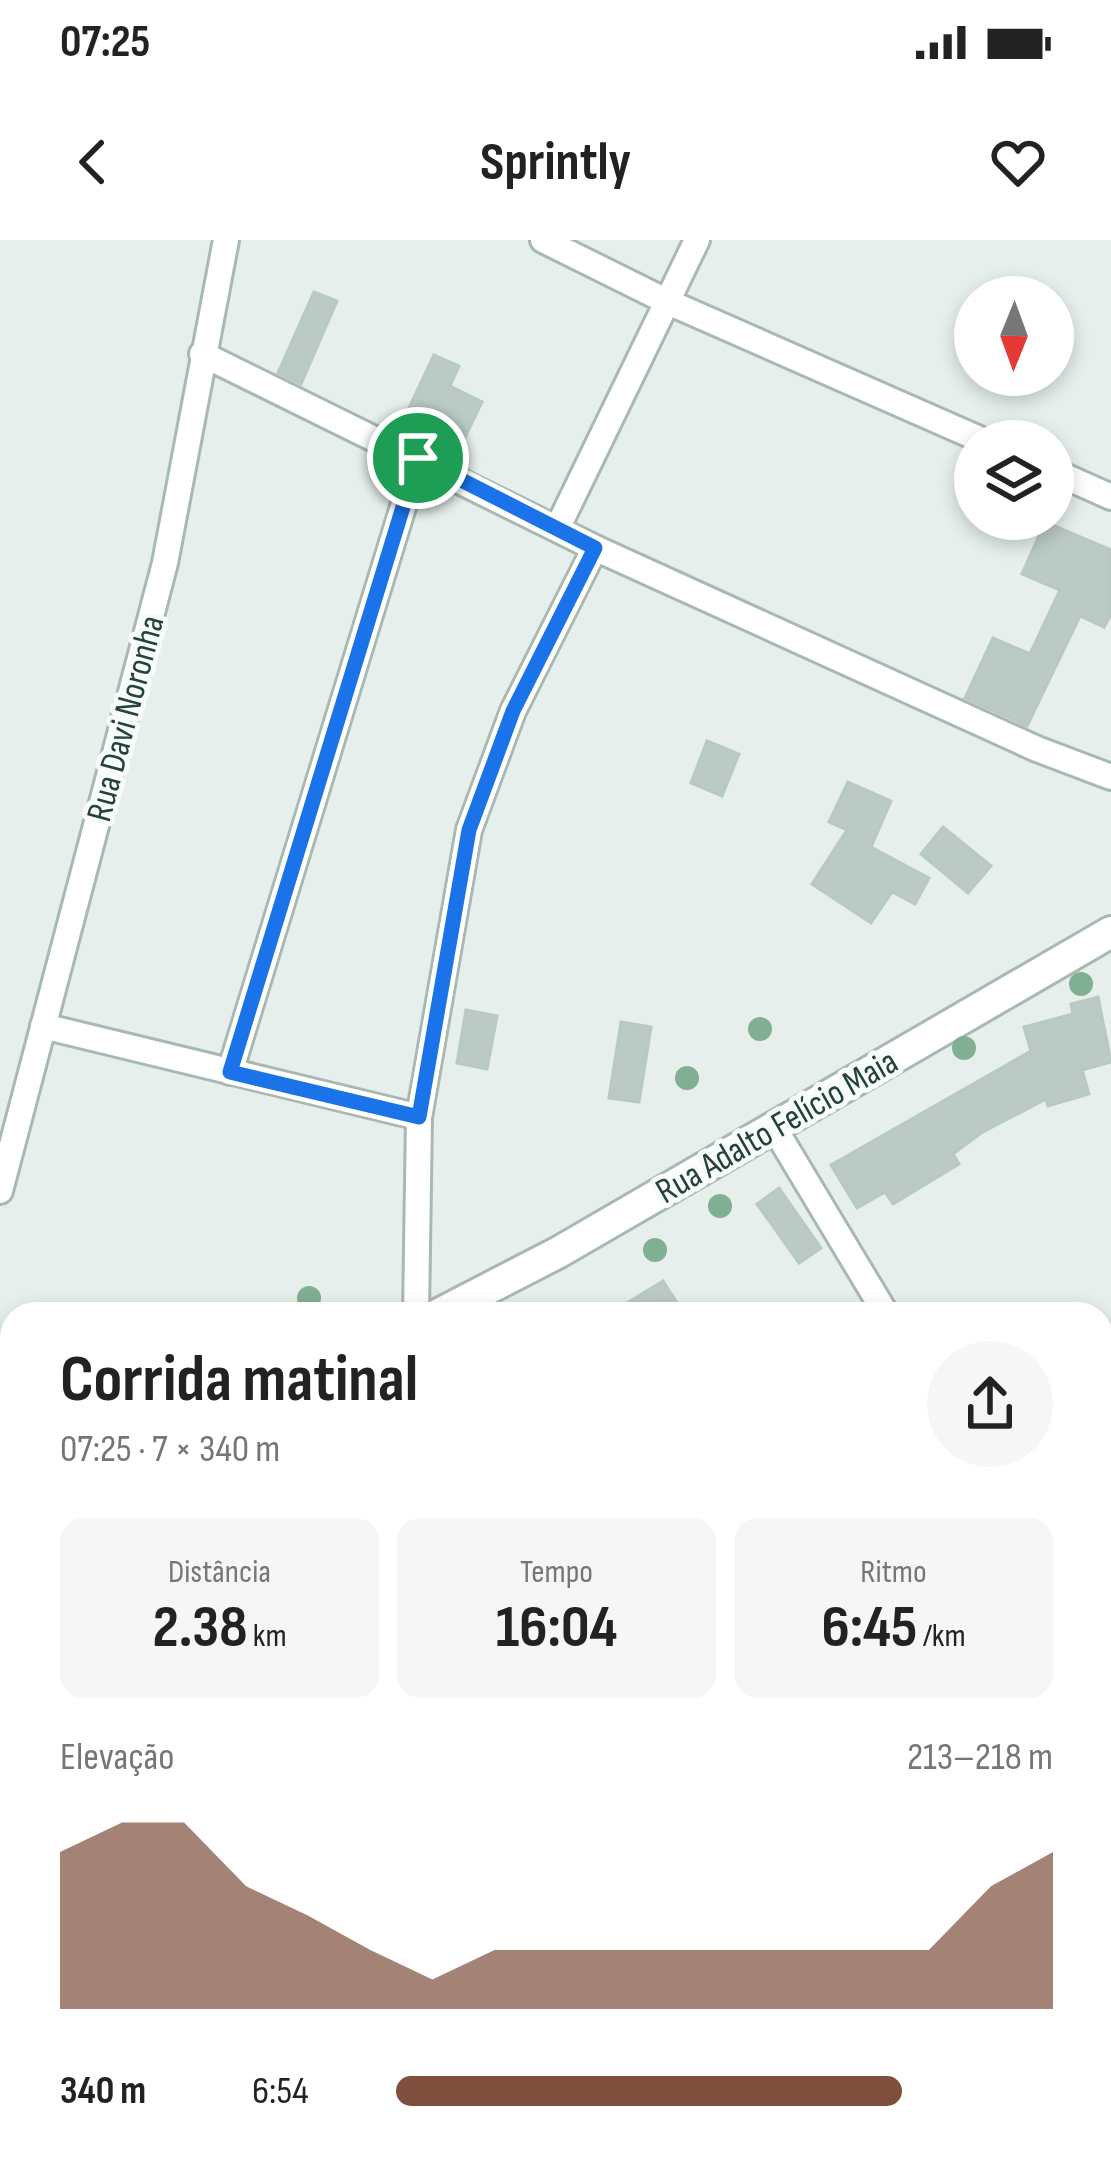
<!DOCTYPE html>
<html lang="pt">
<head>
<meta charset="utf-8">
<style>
	body { margin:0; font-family:"Sofia Sans Condensed",sans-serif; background:#f6f6f6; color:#222; height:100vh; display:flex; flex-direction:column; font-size:45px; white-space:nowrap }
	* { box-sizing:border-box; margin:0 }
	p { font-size:39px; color:#767676 }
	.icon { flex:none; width:66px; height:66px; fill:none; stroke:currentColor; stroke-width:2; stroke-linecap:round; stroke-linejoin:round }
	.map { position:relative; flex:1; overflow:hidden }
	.drawer { position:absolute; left:0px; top:1062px; width:1113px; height:861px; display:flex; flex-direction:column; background:#fff; border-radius:36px 36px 0 0; box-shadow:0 6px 18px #0003 }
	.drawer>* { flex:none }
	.needle { width:78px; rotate:181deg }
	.buttons { position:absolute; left:954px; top:36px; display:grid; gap:24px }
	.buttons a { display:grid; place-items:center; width:120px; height:120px; border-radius:50%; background:#fff; box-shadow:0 6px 18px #0003; font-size:60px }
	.pin { position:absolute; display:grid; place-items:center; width:102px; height:102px; color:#fff; margin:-51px; border:6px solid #fff; border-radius:50%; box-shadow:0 3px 12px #0007 }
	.round { display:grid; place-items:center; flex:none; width:126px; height:126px; border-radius:63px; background:#f6f6f6 }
	.summary { display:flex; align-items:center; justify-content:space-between; height:204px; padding:0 60px }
	h1 { font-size:66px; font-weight:700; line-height:90px }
	.figures { display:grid; grid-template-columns:repeat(3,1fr); gap:18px; height:204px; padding:12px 60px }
	.figures div { display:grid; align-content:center; border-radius:24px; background:#f6f6f6; text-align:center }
	.figures b { font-size:60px; font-weight:700 }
	.figures small { font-size:33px; font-weight:400 }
	.figures p { font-size:33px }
	.chart { height:336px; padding:24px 60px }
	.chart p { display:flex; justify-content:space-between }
	.chart svg { width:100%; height:216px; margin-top:12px; fill:#804e3d; opacity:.7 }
	ul { padding:0 60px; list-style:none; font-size:39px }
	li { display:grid; grid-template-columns:192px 144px 1fr; align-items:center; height:90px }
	li i { height:30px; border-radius:15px; background:#804e3d }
	.status { display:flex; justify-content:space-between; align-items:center; height:84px; padding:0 60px; background:#fff; direction:ltr }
	.status svg { height:33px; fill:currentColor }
	header { display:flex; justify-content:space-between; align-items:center; height:156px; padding:0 60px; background:#fff; font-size:54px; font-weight:700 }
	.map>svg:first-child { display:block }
</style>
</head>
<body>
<div class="status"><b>07:25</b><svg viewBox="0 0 49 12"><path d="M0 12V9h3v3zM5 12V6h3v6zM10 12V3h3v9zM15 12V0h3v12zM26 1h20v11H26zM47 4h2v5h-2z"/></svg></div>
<header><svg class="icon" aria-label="back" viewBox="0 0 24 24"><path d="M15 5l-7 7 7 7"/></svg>Sprintly<svg class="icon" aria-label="heart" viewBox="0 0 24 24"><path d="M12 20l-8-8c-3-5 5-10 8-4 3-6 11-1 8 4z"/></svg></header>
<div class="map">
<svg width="1111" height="1922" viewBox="0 0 1111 1922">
	<rect width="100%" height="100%" fill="#e6efeb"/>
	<g fill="#bbcac4" stroke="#b8c9c2" stroke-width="3">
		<polygon points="314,52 337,61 301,144 278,133"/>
		<polygon points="434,115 459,126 450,146 482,162 454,220 398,191"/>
		<polygon points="1045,282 1111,310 1111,374 1104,387 1080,376 1027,486 965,458 993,398 1030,414 1060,350 1022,334"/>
		<polygon points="707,501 739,514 722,556 691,543"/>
		<polygon points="848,542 891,561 871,607 929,638 915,664 892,652 871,683 812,644 847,590 829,582"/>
		<polygon points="943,587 991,626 968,653 921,614"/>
		<polygon points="1098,757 1111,822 1082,830 1089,854 1048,866 1046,859 981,893 953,914 959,924 893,964 885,952 857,968 831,925 1031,811 1024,787 1073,774 1071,764"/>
		<polygon points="466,770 497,776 487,829 457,823"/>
		<polygon points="621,782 651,787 639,862 609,858"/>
		<polygon points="779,948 821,1008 799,1023 757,964"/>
		<polygon points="663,1041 684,1074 609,1074"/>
	</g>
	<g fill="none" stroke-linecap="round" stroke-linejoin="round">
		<g stroke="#a8b8b2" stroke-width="30">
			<g id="minor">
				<polyline points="543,0 668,62 984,201"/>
				<polyline points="202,114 595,308 1037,509 1111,537"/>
				<polyline points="1053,231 1111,257"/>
				<polyline points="557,289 697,0"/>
				<polyline points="43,786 419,877"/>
				<polyline points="230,832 418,218"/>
				<polyline points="773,886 886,1074"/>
				<polyline points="0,951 165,323 226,0"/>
				<polyline points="416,1074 419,877 469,590 513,471 595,308"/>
				<polyline points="1101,1157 1111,1156"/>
				<polyline points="1101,1344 1111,1343"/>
				<polyline points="1101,1463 1111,1464"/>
				<polyline points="0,1478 12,1476"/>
				<polyline points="0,1798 12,1801"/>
				<polyline points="528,1911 590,1922"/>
				<polyline points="155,1922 157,1911"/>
				<polyline points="341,1922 343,1911"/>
				<polyline points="689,1922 691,1911"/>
				<polyline points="873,1922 875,1911"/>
				<polyline points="1087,1922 1111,1920"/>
			</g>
		</g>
		<g stroke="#a8b8b2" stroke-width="36">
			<g id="tertiary">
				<polyline points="439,1074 559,1012 1111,692"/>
				<polyline points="0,1324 12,1318"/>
			</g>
		</g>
		<use href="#minor" stroke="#fff" stroke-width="24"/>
		<use href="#tertiary" stroke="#fff" stroke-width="30"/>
	</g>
	<g fill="#80af93">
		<circle cx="1081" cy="744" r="12"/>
		<circle cx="760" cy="789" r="12"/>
		<circle cx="964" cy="808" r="12"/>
		<circle cx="687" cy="838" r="12"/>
		<circle cx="720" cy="966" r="12"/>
		<circle cx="655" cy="1010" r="12"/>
		<circle cx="309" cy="1058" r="12"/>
	</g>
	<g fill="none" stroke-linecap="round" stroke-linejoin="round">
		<g stroke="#fff" stroke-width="24">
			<polygon id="route" points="418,218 595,308 513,471 469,590 419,877 230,832"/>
		</g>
		<use href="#route" stroke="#1a73e8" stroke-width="15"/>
	</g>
	<g text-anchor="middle" stroke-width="10" stroke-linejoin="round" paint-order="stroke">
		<g font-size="36" fill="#24423a" stroke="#f7fbf9">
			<text transform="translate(124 478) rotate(-75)" y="13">Rua Davi Noronha</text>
			<text transform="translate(776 885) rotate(-30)" y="13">Rua Adalto Felício Maia</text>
		</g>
	</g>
</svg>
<div class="buttons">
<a><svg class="needle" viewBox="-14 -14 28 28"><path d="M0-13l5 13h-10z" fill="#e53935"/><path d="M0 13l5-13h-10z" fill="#767676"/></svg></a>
<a><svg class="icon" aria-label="layers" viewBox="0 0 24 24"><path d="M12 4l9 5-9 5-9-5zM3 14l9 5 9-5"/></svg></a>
</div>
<div class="pin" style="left:418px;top:218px;background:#1e9e55"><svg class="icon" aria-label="arrive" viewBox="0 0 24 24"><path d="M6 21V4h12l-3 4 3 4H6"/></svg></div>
<section class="drawer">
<div class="summary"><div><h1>Corrida matinal</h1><p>07:25 · 7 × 340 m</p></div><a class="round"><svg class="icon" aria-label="share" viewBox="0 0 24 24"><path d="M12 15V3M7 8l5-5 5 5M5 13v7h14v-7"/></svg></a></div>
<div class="figures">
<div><p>Distância</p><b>2.38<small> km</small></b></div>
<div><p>Tempo</p><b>16:04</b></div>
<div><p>Ritmo</p><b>6:45<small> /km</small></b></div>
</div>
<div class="chart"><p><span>Elevação</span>213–218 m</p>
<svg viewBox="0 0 160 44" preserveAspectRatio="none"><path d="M0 44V12L10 6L20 6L30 19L40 25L50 32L60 38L70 32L80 32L90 32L100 32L110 32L120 32L130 32L140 32L150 19L160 12V44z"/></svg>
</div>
<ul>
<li><b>340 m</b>6:54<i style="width:77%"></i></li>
</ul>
</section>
</div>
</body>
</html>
